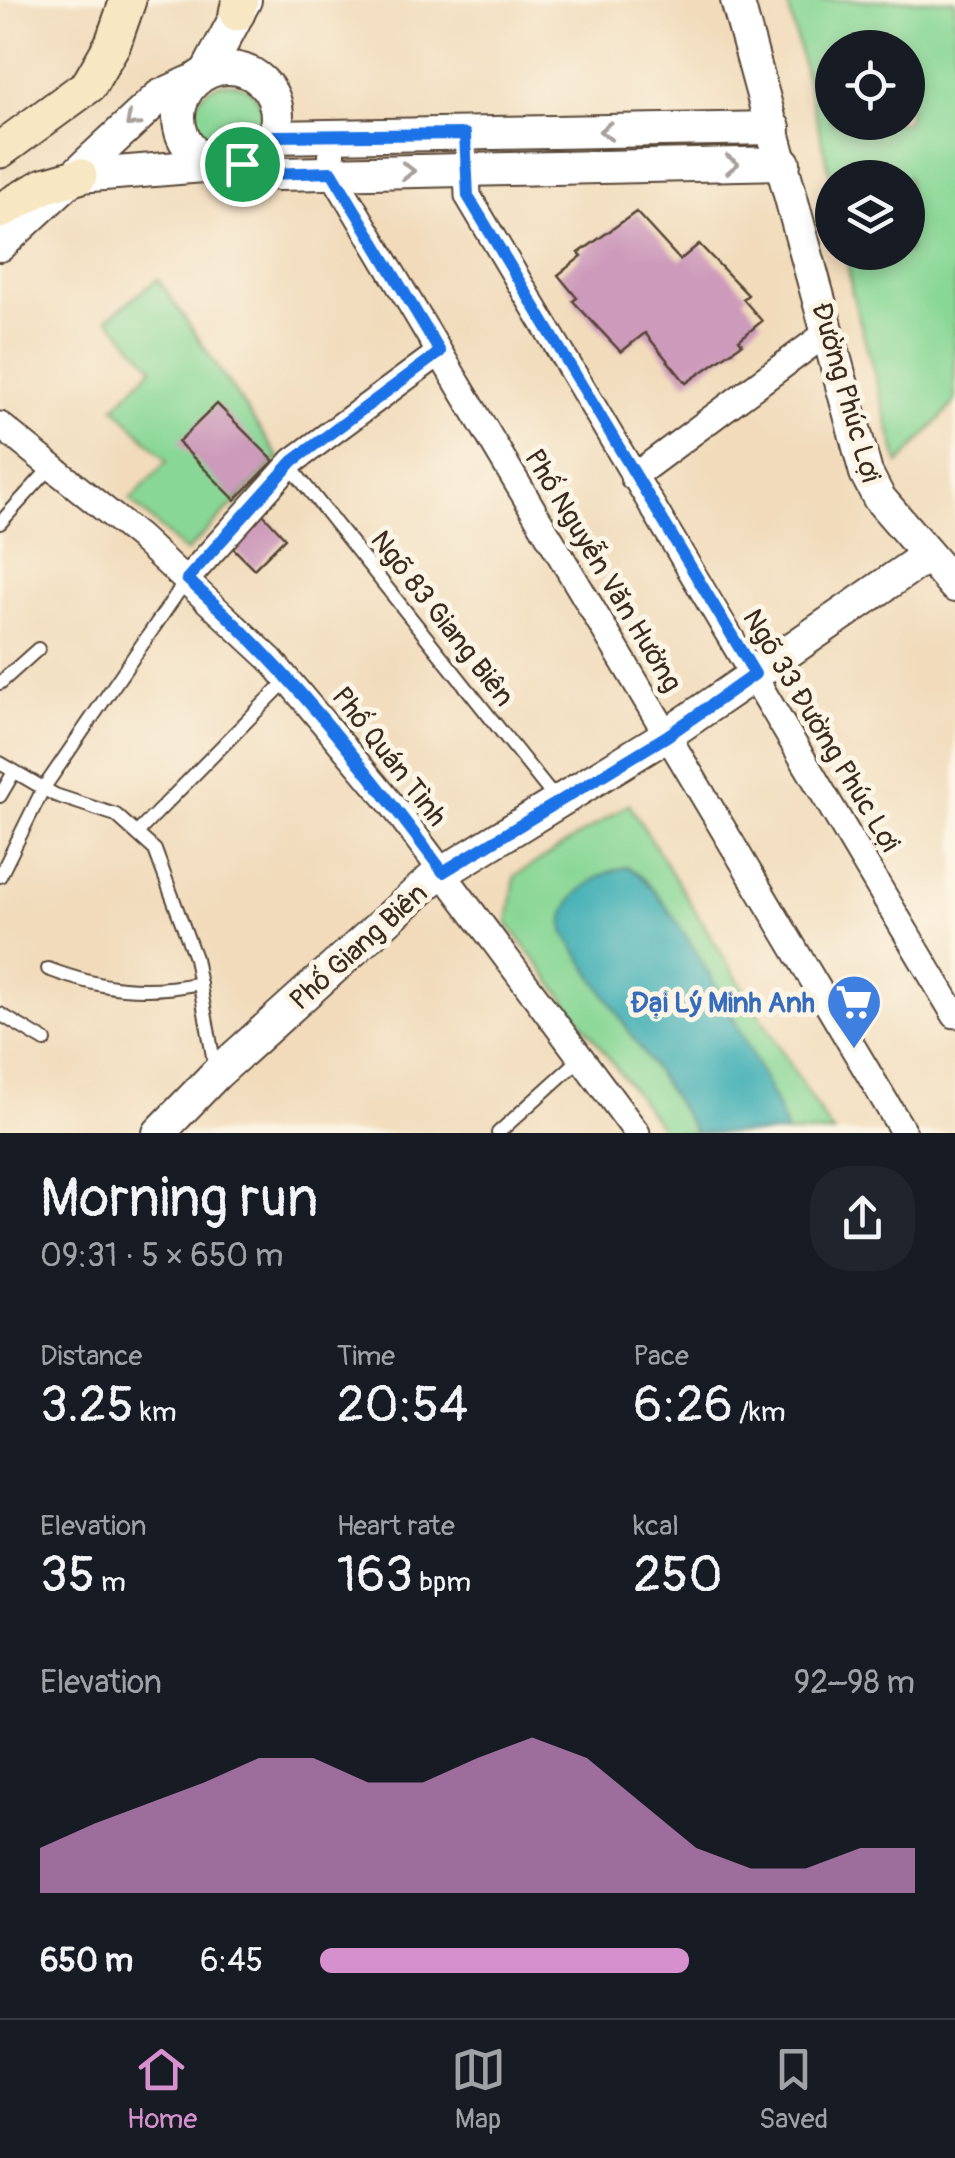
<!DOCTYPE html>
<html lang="en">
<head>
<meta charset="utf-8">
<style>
	body { margin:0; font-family:Pangolin,sans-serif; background:#20242c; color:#f1f3f6; height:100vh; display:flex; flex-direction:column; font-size:38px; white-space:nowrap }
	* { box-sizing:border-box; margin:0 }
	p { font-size:32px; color:#9ea1a6 }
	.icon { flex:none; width:55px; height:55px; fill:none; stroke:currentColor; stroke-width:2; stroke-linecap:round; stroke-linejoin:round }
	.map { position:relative; height:1133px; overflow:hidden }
	.sheet { display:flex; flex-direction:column; background:#171b24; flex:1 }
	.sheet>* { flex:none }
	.controls { position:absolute; left:815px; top:30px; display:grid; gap:20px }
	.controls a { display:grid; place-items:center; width:110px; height:110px; border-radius:50%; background:#171b24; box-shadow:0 5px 15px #0003; font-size:50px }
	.pin { position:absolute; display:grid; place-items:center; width:85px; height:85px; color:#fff; margin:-42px; border:5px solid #fff; border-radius:50%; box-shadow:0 2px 10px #0007 }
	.round { display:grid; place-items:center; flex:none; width:105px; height:105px; border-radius:40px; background:#20242c }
	.summary { display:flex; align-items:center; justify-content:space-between; height:170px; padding:0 40px }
	h1 { font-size:55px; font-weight:600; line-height:75px }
	.stats { display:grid; grid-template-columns:repeat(3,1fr); gap:15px; height:170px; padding:10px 40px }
	.stats div { display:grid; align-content:center }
	.stats b { font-size:50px; font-weight:600 }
	.stats small { font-size:28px; font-weight:400 }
	.stats p { font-size:28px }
	.chart { height:280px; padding:20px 40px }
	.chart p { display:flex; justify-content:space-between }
	.chart svg { width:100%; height:180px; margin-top:10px; fill:#d690ce; opacity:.7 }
	ul { padding:0 40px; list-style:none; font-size:32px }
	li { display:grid; grid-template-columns:160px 120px 1fr; align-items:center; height:75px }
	li i { height:25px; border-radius:12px; background:#d690ce }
	.menu { display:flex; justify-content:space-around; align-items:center; height:140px; border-top:2px solid #363941; background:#171b24; font-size:28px; color:#9ea1a6 }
	.menu a { display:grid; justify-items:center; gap:5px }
	.menu .current { color:#d690ce }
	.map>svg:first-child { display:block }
</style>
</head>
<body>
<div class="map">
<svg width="955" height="1133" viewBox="0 0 955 1133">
	<rect width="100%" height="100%" fill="#fcf5e5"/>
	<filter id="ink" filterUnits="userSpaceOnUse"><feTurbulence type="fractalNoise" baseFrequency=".01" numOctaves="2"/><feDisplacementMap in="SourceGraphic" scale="20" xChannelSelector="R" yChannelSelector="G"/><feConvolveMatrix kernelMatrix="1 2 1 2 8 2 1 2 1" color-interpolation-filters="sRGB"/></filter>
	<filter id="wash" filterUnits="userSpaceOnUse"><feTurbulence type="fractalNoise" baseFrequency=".0048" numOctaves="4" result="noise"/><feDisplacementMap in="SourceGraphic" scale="40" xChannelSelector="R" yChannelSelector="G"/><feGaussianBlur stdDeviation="2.25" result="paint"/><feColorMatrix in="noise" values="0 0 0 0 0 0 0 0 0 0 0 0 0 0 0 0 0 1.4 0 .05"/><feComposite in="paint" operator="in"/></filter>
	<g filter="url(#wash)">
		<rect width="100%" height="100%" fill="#f1dbbb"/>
		<g fill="#89d796" stroke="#62805a" stroke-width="2.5" fill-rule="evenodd">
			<path d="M787,0H955V402L899,464L852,293L846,253L908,252V178H832V182ZM832,48H908V122H832Z"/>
			<circle cx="228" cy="118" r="35"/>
			<polygon points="158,279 279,458 186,552 130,500 167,461 115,407 153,367 108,318"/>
			<polygon points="629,804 829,1127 834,1133 665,1133 508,924 515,876"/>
		</g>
		<path fill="#3daeb4" stroke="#3c6c69" stroke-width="2.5" d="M627,867C668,881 772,1086 787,1133H696L565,934C556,900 597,872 627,867Z"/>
		<g id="blocks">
			<g fill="#cc9aba">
				<polygon points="636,212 680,260 699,244 748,295 743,299 762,321 739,340 742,344 686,383 645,333 621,352 573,301 577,298 558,275 582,256 579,253"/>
				<polygon points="217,404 274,461 235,500 178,442"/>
				<polygon points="263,514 285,538 254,569 231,546"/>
			</g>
		</g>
	</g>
	<g filter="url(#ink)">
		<use href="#blocks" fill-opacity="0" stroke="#564536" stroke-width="2.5"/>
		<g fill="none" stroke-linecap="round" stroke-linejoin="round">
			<g stroke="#564536" stroke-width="16">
				<g id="service">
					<polyline points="289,465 556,800"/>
					<polyline points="0,523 52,466"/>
					<polyline points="0,683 38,649"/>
					<polyline points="0,763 55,795 116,815 155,850 195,958 215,1067"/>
					<polyline points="0,796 14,772"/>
					<polyline points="138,832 288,679"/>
					<polyline points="0,876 43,789 187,579"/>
					<path d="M48,969C102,989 143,995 200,983"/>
					<polyline points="0,1014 45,1041"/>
					<polyline points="498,1133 581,1058"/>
				</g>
			</g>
			<g stroke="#564536" stroke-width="29">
				<g id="minor">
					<polyline points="331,136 332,172 904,1133"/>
					<polyline points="467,170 468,196 955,1015"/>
					<polyline points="0,425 139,537 271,660 393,806 637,1133"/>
					<polyline points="633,477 828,332"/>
					<polyline points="187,579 293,461 439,353"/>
				</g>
			</g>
			<g stroke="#564536" stroke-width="36">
				<g id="tertiary">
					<polyline points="737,0 866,473 879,498 955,586"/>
					<circle cx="228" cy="117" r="49"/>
					<polyline points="208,70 245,0"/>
					<polyline points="273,137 774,128"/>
					<polyline points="242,164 279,174 784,163"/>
					<polyline points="79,176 216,165"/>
					<polyline points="0,245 160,96 195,80"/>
					<polyline points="159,1133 216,1074 431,880 667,735 928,555"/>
				</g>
			</g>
			<g stroke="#564536" stroke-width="39">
				<g id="secondary">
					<polyline points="237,13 240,0"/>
					<polyline points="0,150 89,85 113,43 128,0"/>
					<polyline points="0,211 44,186 79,176"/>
				</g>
			</g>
			<use href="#service" stroke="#fff" stroke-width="12"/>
			<use href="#minor" stroke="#fff" stroke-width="25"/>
			<use href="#tertiary" stroke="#fff" stroke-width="32"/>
			<use href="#secondary" stroke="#f8e7c3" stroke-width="35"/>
		</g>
		<defs><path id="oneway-chevron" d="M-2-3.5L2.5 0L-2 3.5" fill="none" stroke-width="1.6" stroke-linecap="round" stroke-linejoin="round" transform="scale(2.5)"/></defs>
		<g stroke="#a79f9a">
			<use href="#oneway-chevron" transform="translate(132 121) rotate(139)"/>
			<use href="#oneway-chevron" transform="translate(606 131) rotate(179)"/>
			<use href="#oneway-chevron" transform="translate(732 164) rotate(-1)"/>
			<use href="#oneway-chevron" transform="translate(408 171) rotate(-1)"/>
		</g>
	</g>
	<g fill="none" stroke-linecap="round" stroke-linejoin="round" filter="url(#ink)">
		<g stroke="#fff" stroke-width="20">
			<path id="route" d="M465,134L468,196L755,674L667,736L443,872C365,767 285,665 187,579L293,461L440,352L332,172L267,174L242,164L264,151L273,136Z"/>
		</g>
		<use href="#route" stroke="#1a73e8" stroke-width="12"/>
	</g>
	<defs>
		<g id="supermarket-pin" transform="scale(2.875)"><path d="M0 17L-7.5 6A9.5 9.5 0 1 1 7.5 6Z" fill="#3f7fe0" stroke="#fcf5e5"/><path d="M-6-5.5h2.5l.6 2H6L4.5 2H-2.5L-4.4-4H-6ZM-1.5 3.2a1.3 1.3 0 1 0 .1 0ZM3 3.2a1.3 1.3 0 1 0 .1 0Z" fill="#fff"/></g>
	</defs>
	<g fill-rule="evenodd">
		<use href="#supermarket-pin" x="854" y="1002"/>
	</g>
	<g text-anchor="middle" stroke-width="10" stroke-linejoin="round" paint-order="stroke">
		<g font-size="28" fill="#3b2a1e" stroke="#fcf5e5">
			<text transform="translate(847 392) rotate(74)" y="10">Đường Phúc Lợi</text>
			<text transform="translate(604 570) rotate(59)" y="10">Phố Nguyễn Văn Hưởng</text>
			<text transform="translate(443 618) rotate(52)" y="10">Ngõ 83 Giang Biên</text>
			<text transform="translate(822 730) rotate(59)" y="10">Ngõ 33 Đường Phúc Lợi</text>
			<text transform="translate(390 756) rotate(52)" y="10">Phố Quán Tình</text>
			<text transform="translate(358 946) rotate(-42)" y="10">Phố Giang Biên</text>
		</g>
		<g font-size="28" font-weight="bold" fill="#366cbe" stroke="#fcf5e5" text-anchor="end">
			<text x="815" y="1012">Đại Lý Minh Anh</text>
		</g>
	</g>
</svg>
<div class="controls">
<a><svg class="icon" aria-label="locate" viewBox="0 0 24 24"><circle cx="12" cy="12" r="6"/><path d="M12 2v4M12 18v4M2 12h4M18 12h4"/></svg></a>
<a><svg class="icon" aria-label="layers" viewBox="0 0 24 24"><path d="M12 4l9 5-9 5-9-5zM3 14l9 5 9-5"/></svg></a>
</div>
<div class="pin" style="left:242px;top:164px;background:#1e9e55"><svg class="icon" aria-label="arrive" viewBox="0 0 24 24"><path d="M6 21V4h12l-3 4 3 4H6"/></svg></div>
</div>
<section class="sheet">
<div class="summary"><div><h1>Morning run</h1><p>09:31 · 5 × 650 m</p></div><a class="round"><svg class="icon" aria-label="share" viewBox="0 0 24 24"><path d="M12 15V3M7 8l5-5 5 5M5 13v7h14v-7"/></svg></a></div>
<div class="stats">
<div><p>Distance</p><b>3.25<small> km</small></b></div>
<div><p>Time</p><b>20:54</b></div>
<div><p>Pace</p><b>6:26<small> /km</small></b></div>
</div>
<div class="stats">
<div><p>Elevation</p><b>35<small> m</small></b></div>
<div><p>Heart rate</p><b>163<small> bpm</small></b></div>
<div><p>kcal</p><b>250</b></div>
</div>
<div class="chart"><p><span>Elevation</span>92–98 m</p>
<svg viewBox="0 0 160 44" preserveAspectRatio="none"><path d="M0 44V33L10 27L20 22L30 17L40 11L50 11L60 17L70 17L80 11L90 6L100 11L110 22L120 33L130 38L140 38L150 33L160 33V44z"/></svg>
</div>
<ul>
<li><b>650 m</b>6:45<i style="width:62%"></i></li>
</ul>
</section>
<nav class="menu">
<a class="current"><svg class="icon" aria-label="home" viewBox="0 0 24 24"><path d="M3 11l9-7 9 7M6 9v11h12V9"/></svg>Home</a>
<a><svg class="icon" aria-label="map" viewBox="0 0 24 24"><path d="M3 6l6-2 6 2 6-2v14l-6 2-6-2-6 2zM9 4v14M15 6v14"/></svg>Map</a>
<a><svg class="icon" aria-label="saved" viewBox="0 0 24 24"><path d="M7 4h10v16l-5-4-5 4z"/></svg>Saved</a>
</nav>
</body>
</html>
